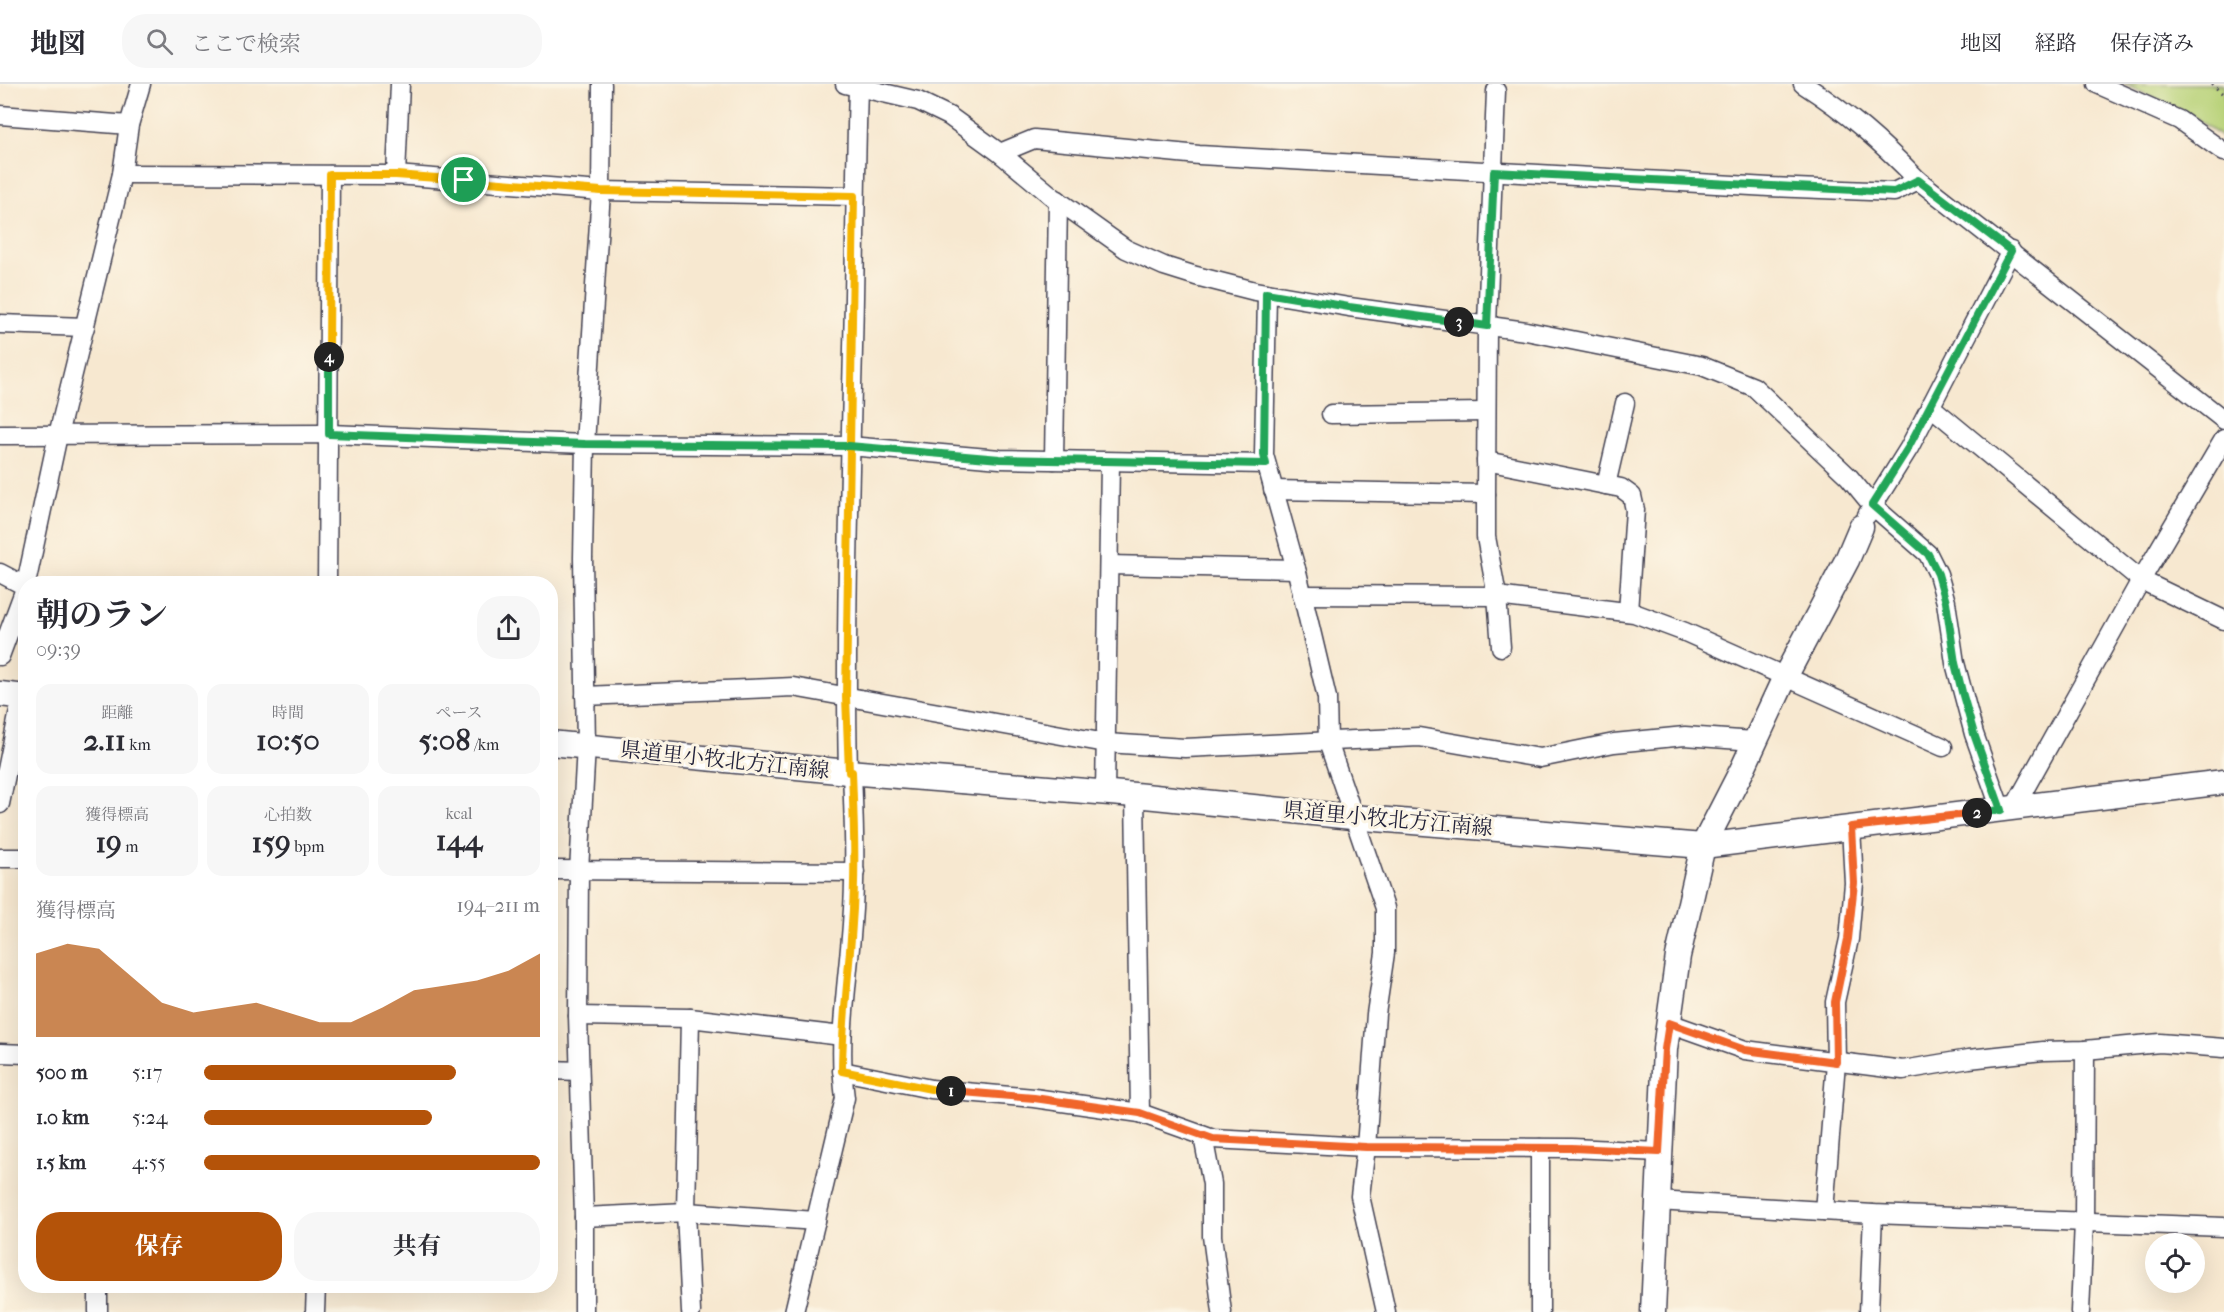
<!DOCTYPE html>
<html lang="ja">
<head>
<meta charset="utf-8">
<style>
	body { margin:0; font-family:"IM FELL French Canon","Noto Serif JP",serif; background:#f7f7f7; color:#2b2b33; height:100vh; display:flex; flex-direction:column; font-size:22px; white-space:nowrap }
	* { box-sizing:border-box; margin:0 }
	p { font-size:20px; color:#7c7c81 }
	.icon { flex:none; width:33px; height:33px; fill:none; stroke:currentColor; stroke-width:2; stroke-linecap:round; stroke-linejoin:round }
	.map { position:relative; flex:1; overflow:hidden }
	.side { position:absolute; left:18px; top:492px; width:540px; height:717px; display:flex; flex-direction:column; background:#fff; border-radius:24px; box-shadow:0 6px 24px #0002 }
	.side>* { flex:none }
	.controls { position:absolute; left:2145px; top:1149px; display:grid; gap:12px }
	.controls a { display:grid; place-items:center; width:60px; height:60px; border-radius:50%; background:#fff; box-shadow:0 6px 24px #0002; font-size:30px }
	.pin { position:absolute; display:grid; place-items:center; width:51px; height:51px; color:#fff; margin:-26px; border:3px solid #fff; border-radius:50%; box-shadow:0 2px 6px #0007 }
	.km { position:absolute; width:30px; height:30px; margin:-15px; border-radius:50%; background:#222; color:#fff; font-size:16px; line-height:30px; text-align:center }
	.round { display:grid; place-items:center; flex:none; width:63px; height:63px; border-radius:24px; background:#f7f7f7 }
	.head { display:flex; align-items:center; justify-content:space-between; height:102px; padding:0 18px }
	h1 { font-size:33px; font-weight:700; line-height:45px }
	.figures { display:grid; grid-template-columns:repeat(3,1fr); gap:9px; height:102px; padding:6px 18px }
	.figures div { display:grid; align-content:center; border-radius:15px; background:#f7f7f7; text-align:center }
	.figures b { font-size:30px; font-weight:700 }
	.figures small { font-size:16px; font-weight:400 }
	.figures p { font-size:16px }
	.chart { height:168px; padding:12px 18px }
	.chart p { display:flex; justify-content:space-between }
	.chart svg { width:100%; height:108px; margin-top:6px; fill:#b45309; opacity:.7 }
	.primary-button { display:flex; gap:12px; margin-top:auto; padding:12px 18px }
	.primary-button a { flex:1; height:69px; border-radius:24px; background:#b45309; color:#fff; font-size:24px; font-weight:700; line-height:69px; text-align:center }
	.primary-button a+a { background:#f7f7f7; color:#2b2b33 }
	ul { padding:0 18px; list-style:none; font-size:20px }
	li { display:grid; grid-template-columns:96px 72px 1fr; align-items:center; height:45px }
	li i { height:15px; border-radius:8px; background:#b45309 }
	header { display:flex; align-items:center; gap:36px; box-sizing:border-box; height:84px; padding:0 30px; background:#fff; border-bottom:2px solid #e1e1e2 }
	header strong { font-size:28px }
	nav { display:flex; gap:33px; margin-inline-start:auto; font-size:21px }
	.search { width:420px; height:54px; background:#f7f7f7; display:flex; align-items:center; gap:15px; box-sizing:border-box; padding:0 21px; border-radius:24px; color:#7c7c81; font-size:22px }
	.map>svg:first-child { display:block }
</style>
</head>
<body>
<header>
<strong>地図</strong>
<div class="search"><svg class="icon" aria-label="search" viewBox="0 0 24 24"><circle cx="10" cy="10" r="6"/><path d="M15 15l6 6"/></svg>ここで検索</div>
<nav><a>地図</a><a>経路</a><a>保存済み</a></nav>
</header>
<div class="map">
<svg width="2224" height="1228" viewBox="0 0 2224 1228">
	<rect width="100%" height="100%" fill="#fcf5e5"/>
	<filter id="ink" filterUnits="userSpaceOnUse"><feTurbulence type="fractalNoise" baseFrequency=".0167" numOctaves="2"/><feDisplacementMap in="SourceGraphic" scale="12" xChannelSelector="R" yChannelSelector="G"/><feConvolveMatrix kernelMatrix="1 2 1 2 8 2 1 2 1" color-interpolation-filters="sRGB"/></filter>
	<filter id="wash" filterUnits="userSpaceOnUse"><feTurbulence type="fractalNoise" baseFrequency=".008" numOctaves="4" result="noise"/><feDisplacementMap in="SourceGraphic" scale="24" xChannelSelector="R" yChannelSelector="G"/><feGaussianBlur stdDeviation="1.35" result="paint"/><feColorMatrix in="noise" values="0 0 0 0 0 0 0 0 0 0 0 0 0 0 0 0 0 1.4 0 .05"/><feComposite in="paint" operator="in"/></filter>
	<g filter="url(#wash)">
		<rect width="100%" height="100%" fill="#f7e8d0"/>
		<polygon fill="#b8d278" stroke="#6d7a5a" stroke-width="1.5" points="2124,0 2224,0 2224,55 2193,32"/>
	</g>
	<g filter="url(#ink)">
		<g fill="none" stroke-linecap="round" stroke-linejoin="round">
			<g stroke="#424051" stroke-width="21">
				<g id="street">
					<polyline points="845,0 918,17 949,32 1000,69 1053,113 1126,165 1164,182 1196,192 1255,207 1349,223 1526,247 1702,282 1754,303 1849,393 1872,421 1928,470 1938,490 1946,518 1955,579 1974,650 2001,726"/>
					<path d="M1803,0C1848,29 1881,58 1918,96L2224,336"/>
					<polyline points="2097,0 2179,36 2224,68"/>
					<polyline points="1496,7 1487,241 1486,410 1486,453 1497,512 1501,563"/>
					<polyline points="0,31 129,41"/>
					<polyline points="1000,69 1034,55 1199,71 1769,103 1894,108 1918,96"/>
					<polyline points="122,90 396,91 601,107 854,112"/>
					<polyline points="396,91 400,0"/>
					<polyline points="1267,209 1264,371 1298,492 1327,614 1328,658 1385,824 1385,869 1376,930 1366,1063 1360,1112 1386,1228"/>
					<polyline points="0,240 85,243"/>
					<polyline points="1930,322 2141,496 2224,536"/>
					<polyline points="1331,330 1486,328"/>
					<polyline points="0,351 329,350 585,360 849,362 1000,375 1266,380"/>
					<polyline points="1054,376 1058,116"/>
					<polyline points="1486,377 1621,404 1632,412 1635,426 1628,528"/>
					<polyline points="1606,401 1625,319"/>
					<polyline points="1273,406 1486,410"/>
					<polyline points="1867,431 1909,364 2011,167"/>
					<polyline points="1109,481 1296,485"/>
					<polyline points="0,489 25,502"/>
					<polyline points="26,500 58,351 122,90 129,41 141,0"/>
					<polyline points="327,500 330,91"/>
					<polyline points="1302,511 1497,512 1634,529 1685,548 1943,663"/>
					<polyline points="0,572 26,502"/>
					<polyline points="585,612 793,603 1106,659 1185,664 1419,653 1540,674 1614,659 1685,652 1754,657"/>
					<path d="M848,688C845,559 849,431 852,303C855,203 855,103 858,4"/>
					<polyline points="1105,709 1110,378"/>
					<polyline points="1135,711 1140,1029"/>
					<polyline points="0,720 22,612"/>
					<polyline points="2014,724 2141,496 2224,355"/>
					<polyline points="0,774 26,774"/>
					<polyline points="550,786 855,788"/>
					<polyline points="578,932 690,934 842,952"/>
					<polyline points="690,934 686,1128 691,1228"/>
					<polyline points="1669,939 1745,966 1903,986 1969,975 2043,967 2085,966 2160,959 2224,964"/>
					<polyline points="0,969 26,970"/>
					<polyline points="550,986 579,987"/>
					<polyline points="842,987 931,1005 1034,1014 1140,1029 1213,1055 1366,1063 1572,1064 1659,1068"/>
					<polyline points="1203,1052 1212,1100 1212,1152 1222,1228"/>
					<polyline points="1540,1064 1540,1228"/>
					<polyline points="1657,1117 1873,1130 2224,1143"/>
					<polyline points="1824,1127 1836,978 1835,918 1849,855 1854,799 1851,743"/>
					<polyline points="584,1133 686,1128 816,1137"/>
					<polyline points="98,1202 98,1228"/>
					<polyline points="315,1228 316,1202"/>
					<polyline points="584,1228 584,1133 578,932 579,787 586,662 583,474 585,360 601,107 602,0"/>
					<path d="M794,1228L845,1014C837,955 848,898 852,840C856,789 854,739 852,688"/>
					<polyline points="1869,1228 1873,1130"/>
					<polyline points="2080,1228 2084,1138 2085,966"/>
				</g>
			</g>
			<g stroke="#424051" stroke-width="27">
				<g id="secondary">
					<polyline points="0,610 26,613"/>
					<polyline points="550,659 848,688 1135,711 1352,733 1703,762 2224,698"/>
					<polyline points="1653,1228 1665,965 1678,872 1703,762 1742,686 1785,593 1847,476 1861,443"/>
				</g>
			</g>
			<polyline stroke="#424051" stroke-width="3" stroke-dasharray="1.5 4.5" stroke-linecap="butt" points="2212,0 2224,11"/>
			<use href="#street" stroke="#fff" stroke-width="18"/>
			<use href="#secondary" stroke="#fff" stroke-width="24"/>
		</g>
	</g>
	<g fill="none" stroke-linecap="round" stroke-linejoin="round" filter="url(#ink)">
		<g stroke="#fff" stroke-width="12">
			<path id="split-1" d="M464,96L601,107L854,112L846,613L849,688H852C854,739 856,789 852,840C849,889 842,938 842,987L931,1005L951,1007"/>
		</g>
		<g stroke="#fff" stroke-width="12">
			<polyline id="split-2" points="951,1007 1034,1014 1140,1029 1213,1055 1366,1063 1572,1064 1659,1068 1665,965 1669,939 1745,966 1836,978 1835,918 1848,855 1854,799 1851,743 1977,729"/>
		</g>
		<g stroke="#fff" stroke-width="12">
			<polyline id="split-3" points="1459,238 1487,242 1494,88 1894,108 1918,96 2011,167 1908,364 1872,421 1928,470 1938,490 1946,518 1955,579 1962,608 1974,650 2001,726 1977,729"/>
		</g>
		<g stroke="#fff" stroke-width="12">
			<polyline id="split-4" points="329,273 329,350 585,360 849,362 1000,375 1266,380 1264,371 1266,209 1349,223 1459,238"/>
		</g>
		<g stroke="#fff" stroke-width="12">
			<polyline id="split-5" points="329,273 330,91 396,91 464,96"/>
		</g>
		<use href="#split-1" stroke="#f5b400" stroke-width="8"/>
		<use href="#split-2" stroke="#f0652b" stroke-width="8"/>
		<use href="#split-3" stroke="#22a559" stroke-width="8"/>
		<use href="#split-4" stroke="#22a559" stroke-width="8"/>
		<use href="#split-5" stroke="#f5b400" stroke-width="8"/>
	</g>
	<g text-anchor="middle" stroke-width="6" stroke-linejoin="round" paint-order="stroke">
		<g font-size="21" fill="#22223b" stroke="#fcf5e5">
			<text transform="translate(725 676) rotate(6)" y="7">県道里小牧北方江南線</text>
			<text transform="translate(1388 735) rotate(5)" y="7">県道里小牧北方江南線</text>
		</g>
	</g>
</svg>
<div class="controls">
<a><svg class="icon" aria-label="locate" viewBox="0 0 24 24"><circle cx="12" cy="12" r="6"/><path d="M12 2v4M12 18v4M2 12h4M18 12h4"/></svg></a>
</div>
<div class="pin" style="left:464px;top:96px;background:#1e9e55"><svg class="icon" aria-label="arrive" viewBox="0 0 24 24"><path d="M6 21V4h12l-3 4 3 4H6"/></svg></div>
<b class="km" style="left:951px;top:1007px">1</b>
<b class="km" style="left:1977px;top:729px">2</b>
<b class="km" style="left:1459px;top:238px">3</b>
<b class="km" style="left:329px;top:273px">4</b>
<section class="side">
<div class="head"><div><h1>朝のラン</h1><p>09:39</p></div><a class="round"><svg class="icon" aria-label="share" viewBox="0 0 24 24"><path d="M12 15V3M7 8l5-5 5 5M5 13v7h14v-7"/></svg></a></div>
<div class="figures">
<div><p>距離</p><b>2.11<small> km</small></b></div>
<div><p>時間</p><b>10:50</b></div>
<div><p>ペース</p><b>5:08<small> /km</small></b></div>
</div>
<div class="figures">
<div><p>獲得標高</p><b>19<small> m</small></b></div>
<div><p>心拍数</p><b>159<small> bpm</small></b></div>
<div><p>kcal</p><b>144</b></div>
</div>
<div class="chart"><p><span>獲得標高</span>194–211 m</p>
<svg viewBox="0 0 160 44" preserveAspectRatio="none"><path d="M0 44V10L10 6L20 8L30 19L40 30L50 34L60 32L70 30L80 34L90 38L100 38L110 32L120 25L130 23L140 21L150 17L160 10V44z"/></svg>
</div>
<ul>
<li><b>500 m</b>5:17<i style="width:75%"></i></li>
<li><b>1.0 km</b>5:24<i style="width:68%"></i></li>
<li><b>1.5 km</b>4:55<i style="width:100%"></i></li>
</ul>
<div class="primary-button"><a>保存</a><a>共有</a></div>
</section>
</div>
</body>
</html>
